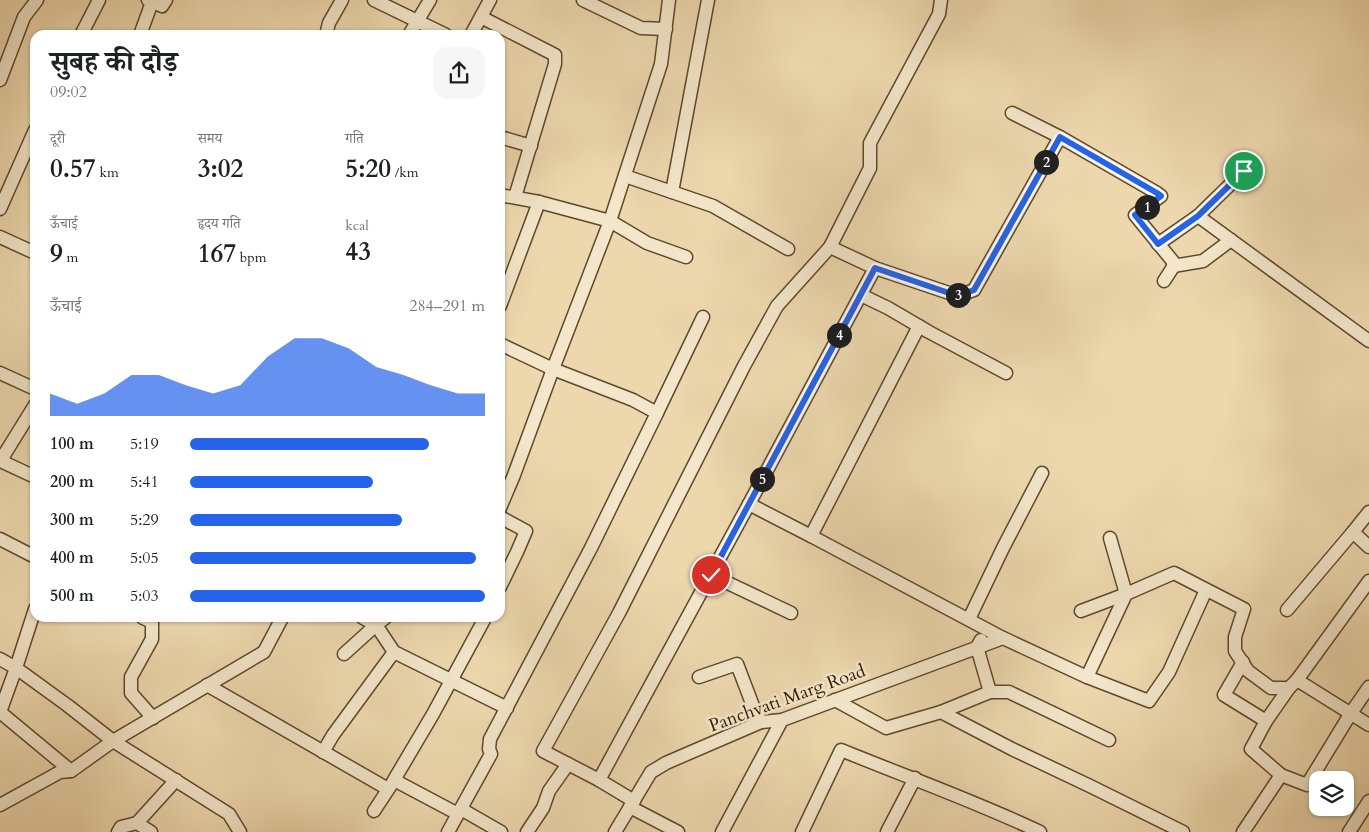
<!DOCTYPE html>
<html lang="hi">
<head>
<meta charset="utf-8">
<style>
	body { margin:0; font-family:Cardo,"Noto Serif Devanagari",serif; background:#f6f6f6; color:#202124; height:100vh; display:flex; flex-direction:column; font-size:19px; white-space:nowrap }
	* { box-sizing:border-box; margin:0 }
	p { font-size:16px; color:#757577 }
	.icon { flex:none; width:28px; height:28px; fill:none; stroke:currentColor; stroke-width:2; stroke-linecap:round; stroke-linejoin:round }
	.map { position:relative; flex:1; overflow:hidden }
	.details { position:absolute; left:30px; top:30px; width:475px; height:592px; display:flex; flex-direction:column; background:#fff; border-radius:15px; box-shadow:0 1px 4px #0004 }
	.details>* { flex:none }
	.controls { position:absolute; left:1309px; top:771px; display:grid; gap:10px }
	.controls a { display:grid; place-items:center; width:45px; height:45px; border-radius:10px; background:#fff; box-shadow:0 1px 4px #0004; font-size:25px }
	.pin { position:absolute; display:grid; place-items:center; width:42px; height:42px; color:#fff; margin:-21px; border:2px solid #fff; border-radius:50%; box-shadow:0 1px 5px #0007 }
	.km { position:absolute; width:25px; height:25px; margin:-12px; border-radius:50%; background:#222; color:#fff; font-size:14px; line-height:25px; text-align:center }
	.round { display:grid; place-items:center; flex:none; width:52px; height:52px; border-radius:15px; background:#f6f6f6 }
	.overview { display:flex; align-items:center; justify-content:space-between; height:85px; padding:0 20px }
	h1 { font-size:28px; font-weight:700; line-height:38px }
	.figures { display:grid; grid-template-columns:repeat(3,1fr); gap:8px; height:85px; padding:5px 20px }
	.figures div { display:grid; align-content:center }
	.figures b { font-size:25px; font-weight:700 }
	.figures small { font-size:14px; font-weight:400 }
	.figures p { font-size:14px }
	.chart { height:140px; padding:10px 20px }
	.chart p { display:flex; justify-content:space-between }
	.chart svg { width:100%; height:90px; margin-top:5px; fill:#2563eb; opacity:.7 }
	ul { padding:0 20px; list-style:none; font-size:16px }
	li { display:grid; grid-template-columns:80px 60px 1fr; align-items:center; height:38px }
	li i { height:12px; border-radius:6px; background:#2563eb }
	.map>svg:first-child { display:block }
</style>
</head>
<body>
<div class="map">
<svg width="1369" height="832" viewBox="0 0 1369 832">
	<rect width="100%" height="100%" fill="#edd8ae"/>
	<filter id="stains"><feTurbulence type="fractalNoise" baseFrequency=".004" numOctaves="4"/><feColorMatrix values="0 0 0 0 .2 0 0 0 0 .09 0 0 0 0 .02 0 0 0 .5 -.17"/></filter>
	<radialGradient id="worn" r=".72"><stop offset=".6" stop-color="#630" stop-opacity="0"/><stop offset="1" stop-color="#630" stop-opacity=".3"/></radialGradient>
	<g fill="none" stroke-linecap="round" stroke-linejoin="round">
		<g stroke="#5e482c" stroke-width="15">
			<g id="minor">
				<polyline points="374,0 446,35"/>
				<polyline points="583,0 641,28 666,29"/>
				<polyline points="669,0 661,64 610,221 647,243 686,257"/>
				<polyline points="152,2 162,6 166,0"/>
				<polyline points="481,17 555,55 555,64 515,197"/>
				<polyline points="81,35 99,0"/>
				<polyline points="140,35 152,2 148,0"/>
				<polyline points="326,35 329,23 342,0"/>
				<polyline points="409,35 430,0"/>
				<polyline points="471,35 490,0"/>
				<polyline points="0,80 24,17 37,0"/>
				<polyline points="500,137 531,146"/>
				<polyline points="1060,137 1157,193 1161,196 1135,215 1175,264 1164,281"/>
				<polyline points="625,176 713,206 788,249"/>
				<polyline points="672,192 708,0"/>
				<polyline points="500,195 539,202 500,306"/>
				<polyline points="0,209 35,130"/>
				<polyline points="1198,216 1369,341"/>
				<polyline points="0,237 35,253"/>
				<polyline points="1158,244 1198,216 1244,171"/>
				<polyline points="830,247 875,268 958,296 974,290 1060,137 1012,113"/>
				<polyline points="1173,266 1203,261 1231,240"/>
				<polyline points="861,295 888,308 929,332 1006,373"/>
				<polyline points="919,326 811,536 1003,638 1087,677 1126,594 1174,573 1244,609 1235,637 1235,651 1248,671 1271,688 1289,688 1297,680"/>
				<polyline points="500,344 553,369 633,400 657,413 703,317"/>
				<polyline points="0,373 35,389"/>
				<polyline points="35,405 4,455 3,462 35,477"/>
				<polyline points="500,508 514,475 553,369 610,221 539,202"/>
				<polyline points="500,517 526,531 517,552 500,587"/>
				<polyline points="1353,532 1369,547"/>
				<polyline points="811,536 749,504 875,268"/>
				<polyline points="0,539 35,557"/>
				<polyline points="711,575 791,613"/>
				<polyline points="1369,581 1297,680 1369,725"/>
				<polyline points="35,609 16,668 67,705 113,741 229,814 240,832"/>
				<polyline points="1287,610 1353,532 1369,512"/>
				<polyline points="1081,611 1126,594 1110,538"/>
				<polyline points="143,618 152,622 152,639 131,677 131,693 153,718"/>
				<polyline points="363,618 376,625 385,618"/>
				<polyline points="969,619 1003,548 1042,473"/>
				<polyline points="981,640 977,647 990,692"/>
				<polyline points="344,654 376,625 394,652 507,708"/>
				<polyline points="0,659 16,668 0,712 71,771"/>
				<polyline points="1243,662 1224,695 1266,721 1289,688"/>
				<polyline points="699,677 737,664 753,706 761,722"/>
				<polyline points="1087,677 1149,701 1169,672 1206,590"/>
				<polyline points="207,685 388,789"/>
				<polyline points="835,700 886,728 941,712 990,692 1009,692 1109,740"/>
				<polyline points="941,712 1012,749 1090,786 1183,832"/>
				<polyline points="1266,721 1251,749 1281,775 1307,785 1351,713 1369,687"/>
				<polyline points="323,752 333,735 394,652"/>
				<polyline points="599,780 543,751 619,613 744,366 777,306 830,247 870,168 870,143 939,14 941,0"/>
				<polyline points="634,801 599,780 749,504"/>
				<polyline points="0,805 60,772 71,771 113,741 264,652 282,618"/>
				<polyline points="630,807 678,832"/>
				<polyline points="461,809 501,832"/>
				<polyline points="374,811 393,782"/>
				<polyline points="458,814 394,780 433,714 485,618"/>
				<polyline points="118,832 121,827 137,823"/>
				<polyline points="151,832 137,823 176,780"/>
				<polyline points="448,832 491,754 489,749 490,739 591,548 657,413"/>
				<polyline points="527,832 543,808 549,791 568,764"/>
				<polyline points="615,832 651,772 666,763 761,722 782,720 1003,638"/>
				<polyline points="722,832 782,720"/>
				<path d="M802,832L841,750C907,777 975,801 1040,832"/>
				<polyline points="887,832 915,778"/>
				<polyline points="1243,832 1281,775"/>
				<polyline points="1349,832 1369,801"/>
			</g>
		</g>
		<use href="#minor" stroke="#f3e6ca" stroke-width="12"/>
	</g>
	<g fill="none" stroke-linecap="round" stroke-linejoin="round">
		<g stroke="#fff" stroke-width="10">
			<polyline id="route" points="711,575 875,268 958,296 974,290 1060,137 1157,193 1161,196 1135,215 1158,244 1198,216 1244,171"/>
		</g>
		<use href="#route" stroke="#2563eb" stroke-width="6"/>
	</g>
	<g text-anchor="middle" stroke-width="5" stroke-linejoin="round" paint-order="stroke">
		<g font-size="18" fill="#2f1801" stroke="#f3e6ca">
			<text transform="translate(787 698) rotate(-20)" y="6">Panchvati Marg Road</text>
		</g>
	</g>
	<rect width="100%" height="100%" filter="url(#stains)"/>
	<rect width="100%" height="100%" fill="url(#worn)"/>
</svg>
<div class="controls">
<a><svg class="icon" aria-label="layers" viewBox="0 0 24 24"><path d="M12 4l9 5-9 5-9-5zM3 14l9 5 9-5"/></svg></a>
</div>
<div class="pin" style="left:1244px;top:171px;background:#1e9e55"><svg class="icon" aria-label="arrive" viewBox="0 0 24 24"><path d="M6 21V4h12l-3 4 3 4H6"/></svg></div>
<div class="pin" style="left:711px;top:575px;background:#d93025"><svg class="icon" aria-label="check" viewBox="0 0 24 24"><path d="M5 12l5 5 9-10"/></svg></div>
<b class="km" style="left:1147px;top:207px">1</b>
<b class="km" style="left:1046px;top:162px">2</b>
<b class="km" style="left:958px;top:295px">3</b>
<b class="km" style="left:839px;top:335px">4</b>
<b class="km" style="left:762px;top:479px">5</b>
<section class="details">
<div class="overview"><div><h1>सुबह की दौड़</h1><p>09:02</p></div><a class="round"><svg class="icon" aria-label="share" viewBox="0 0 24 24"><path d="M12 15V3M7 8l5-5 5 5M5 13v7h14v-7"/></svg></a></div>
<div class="figures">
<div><p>दूरी</p><b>0.57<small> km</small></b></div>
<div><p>समय</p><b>3:02</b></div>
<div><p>गति</p><b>5:20<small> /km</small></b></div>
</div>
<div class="figures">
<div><p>ऊँचाई</p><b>9<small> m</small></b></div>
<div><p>हृदय गति</p><b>167<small> bpm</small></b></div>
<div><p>kcal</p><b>43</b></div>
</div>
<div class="chart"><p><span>ऊँचाई</span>284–291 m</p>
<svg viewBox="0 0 160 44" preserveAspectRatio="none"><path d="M0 44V33L10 38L20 33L30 24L40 24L50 29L60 33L70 29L80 15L90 6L100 6L110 11L120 20L130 24L140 29L150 33L160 33V44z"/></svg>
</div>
<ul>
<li><b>100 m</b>5:19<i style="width:81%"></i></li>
<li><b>200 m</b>5:41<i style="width:62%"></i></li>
<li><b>300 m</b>5:29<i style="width:72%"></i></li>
<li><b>400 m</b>5:05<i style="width:97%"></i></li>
<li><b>500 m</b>5:03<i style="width:100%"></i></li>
</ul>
</section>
</div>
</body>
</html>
